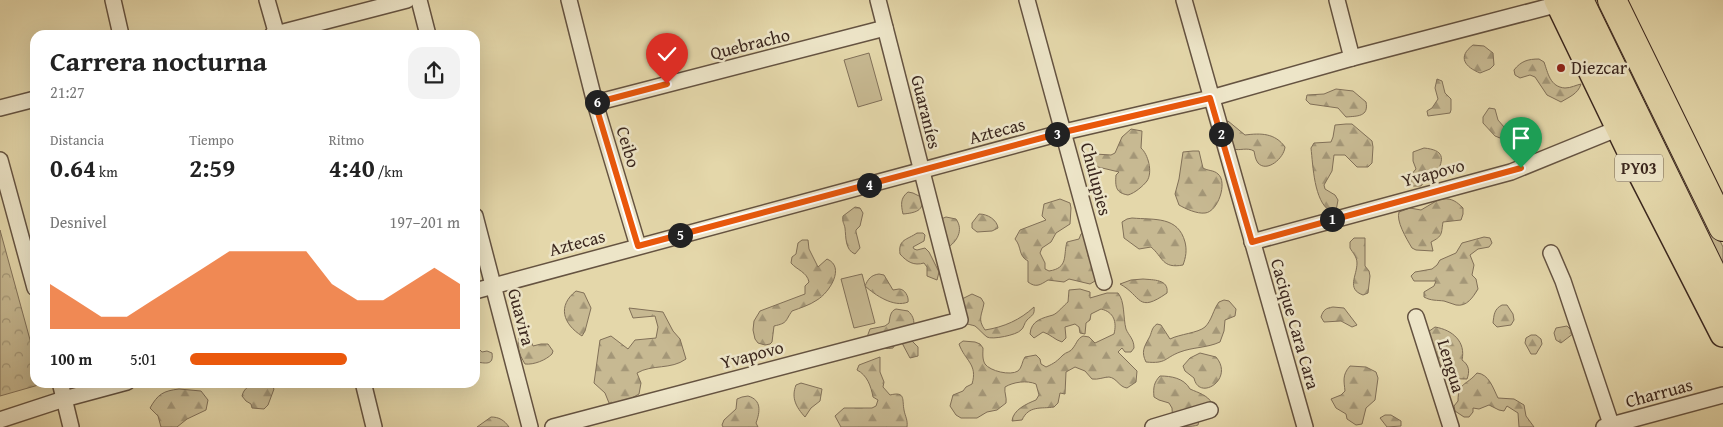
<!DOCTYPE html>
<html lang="es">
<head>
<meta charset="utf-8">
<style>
	body { margin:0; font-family:"Gentium Book Plus",serif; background:#f2f2f2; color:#222; height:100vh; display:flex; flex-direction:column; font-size:19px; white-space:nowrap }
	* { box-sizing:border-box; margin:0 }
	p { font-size:16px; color:#767676 }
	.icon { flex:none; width:28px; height:28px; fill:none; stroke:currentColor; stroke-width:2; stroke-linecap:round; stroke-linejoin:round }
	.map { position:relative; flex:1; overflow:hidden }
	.drawer { position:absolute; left:30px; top:30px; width:450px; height:358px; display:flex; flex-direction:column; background:#fff; border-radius:15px; box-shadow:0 5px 20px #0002 }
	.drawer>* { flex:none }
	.pin { position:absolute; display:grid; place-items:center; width:42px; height:42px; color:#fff; margin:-51px -21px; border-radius:50% 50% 50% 0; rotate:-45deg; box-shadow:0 0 5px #0007 }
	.pin .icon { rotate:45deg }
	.km { position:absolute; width:25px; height:25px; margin:-12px; border-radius:50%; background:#222; color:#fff; font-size:14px; line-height:25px; text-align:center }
	.round { display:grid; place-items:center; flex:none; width:52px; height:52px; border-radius:15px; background:#f2f2f2 }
	.summary { display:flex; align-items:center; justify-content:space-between; height:85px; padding:0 20px }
	h1 { font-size:28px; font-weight:700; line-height:38px }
	.stats { display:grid; grid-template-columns:repeat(3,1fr); gap:8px; height:85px; padding:5px 20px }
	.stats div { display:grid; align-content:center }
	.stats b { font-size:25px; font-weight:700 }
	.stats small { font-size:14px; font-weight:400 }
	.stats p { font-size:14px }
	.chart { height:140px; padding:10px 20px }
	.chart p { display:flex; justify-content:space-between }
	.chart svg { width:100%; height:90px; margin-top:5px; fill:#ea580c; opacity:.7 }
	ul { padding:0 20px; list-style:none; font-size:16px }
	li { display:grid; grid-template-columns:80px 60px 1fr; align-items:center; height:38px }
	li i { height:12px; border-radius:6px; background:#ea580c }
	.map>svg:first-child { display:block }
</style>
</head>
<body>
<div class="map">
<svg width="1723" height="427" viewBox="0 0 1723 427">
	<defs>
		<pattern id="forest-firs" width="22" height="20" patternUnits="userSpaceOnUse" patternTransform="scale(1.25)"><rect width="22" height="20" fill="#c7b992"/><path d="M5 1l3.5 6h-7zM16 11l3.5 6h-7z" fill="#a39677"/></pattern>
		<pattern id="park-crowns" width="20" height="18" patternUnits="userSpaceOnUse" patternTransform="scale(1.25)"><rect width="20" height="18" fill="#c7b992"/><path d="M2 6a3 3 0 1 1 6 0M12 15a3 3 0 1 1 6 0" fill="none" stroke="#a39677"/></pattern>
	</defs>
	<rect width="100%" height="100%" fill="#e4d7aa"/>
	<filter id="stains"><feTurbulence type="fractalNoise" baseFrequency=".004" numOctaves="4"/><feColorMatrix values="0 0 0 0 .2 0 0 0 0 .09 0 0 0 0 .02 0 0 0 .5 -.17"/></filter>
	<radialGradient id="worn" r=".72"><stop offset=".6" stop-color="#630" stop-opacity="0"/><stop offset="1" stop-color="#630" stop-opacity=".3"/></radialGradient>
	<g fill="#c7b992" stroke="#817058">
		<polygon points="1588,0 1602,0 1653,102 1641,108"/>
		<polygon points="869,53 882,100 858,107 844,60"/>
		<polygon points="1655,108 1723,247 1723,278 1644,113"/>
		<polygon points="862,274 875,323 854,328 841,279"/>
	</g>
	<g fill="url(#forest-firs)" stroke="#817058">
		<path d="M1473,45L1484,46L1493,53L1494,65L1490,69L1480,73C1465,67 1457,57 1473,45Z"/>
		<path d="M1539,59L1544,62C1548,73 1550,87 1565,88C1571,88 1576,85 1581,84C1578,94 1569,97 1561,102L1547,95L1535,77L1530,75L1520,78L1515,75L1514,70C1521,61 1528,59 1539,59Z"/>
		<polygon points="1437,79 1442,81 1445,93 1451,99 1451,110 1450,113 1428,116 1427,111 1432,108 1438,99 1435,88"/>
		<path d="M1336,89L1353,91L1366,102C1369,117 1357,116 1346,117L1338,108L1310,104L1306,100L1307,95L1324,94Z"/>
		<polygon points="1489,108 1495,109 1498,120 1504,127 1503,133 1500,138 1495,136 1483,123 1483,117"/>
		<path d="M1228,121L1245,135C1261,133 1275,133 1285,147C1284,158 1267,173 1258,163C1255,159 1255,155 1254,151C1247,147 1240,151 1233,149L1224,124Z"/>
		<path d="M1346,124H1352L1372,141L1373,147L1372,163L1368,167H1357L1345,155H1334L1332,171L1324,185L1325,189L1335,195L1338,200L1336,211H1330C1314,201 1313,166 1311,148L1314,143L1331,142L1333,137L1335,125Z"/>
		<path d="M1131,129L1142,131L1141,148C1148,154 1153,172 1147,181C1143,186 1135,193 1128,195C1116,193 1115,187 1116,175L1119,172L1098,167L1093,165L1095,154L1111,155L1115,153L1122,137Z"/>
		<path d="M1424,148C1444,150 1445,158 1436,174L1428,177L1421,186H1413L1409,182L1410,176L1416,169L1413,161V152Z"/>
		<path d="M1193,151H1199L1203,168C1208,171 1214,170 1218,174C1228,182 1218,212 1205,213C1197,214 1186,209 1179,205L1175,194L1179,179L1183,152Z"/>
		<path d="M908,192L913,193L921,197C926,211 914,213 903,214C901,205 900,198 908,192Z"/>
		<path d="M1060,199L1070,203L1071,208L1070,224L1056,233L1051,242L1042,248L1040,253L1045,263V269L1049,271C1069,268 1063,255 1067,242L1079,239L1081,234L1086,231L1092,245L1088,256L1096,270L1095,281L1090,284L1069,279L1064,282L1048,280C1040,285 1036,288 1028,282V261C1018,256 1022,247 1015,239L1020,230L1046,220L1042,216L1044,204Z"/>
		<path d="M1443,199C1452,198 1457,202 1463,208V214L1461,220L1443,222C1441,234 1443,236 1431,242L1433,251L1416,250L1412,248C1406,238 1396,221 1399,212L1410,208L1421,210L1438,200Z"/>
		<path d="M855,207L860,208L863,213L860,226L856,230V232L860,248L855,254C845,250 846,237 845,228C844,223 842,222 843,216Z"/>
		<path d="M979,214C988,214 997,220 998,228L992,231L977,232L972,228V223Z"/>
		<path d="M946,217L956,219C964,230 957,242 947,248L941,219Z"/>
		<path d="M1132,218C1155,220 1178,216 1185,242C1187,250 1186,257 1183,265C1162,269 1163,257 1151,247L1139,249L1124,238L1122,222L1127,219Z"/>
		<path d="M917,233H923L925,235L924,241L913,247L914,249L917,250L925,248L929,252L939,272L937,280L927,276V267L924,263C914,266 907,262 900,254C898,239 907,240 917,233Z"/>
		<path d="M1484,237L1490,238L1492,243L1489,247L1478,249L1470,255L1474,265L1472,275L1476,279L1478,289C1473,297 1467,307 1456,305C1452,304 1448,302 1444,301C1437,300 1431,301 1424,297V292L1434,286L1436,281H1414L1411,276L1415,272L1432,269L1437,265L1440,260L1456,253L1462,243Z"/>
		<path d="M1354,238H1365V266L1369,271L1370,276L1368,293L1363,295C1346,289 1357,276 1357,263C1357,257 1353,253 1350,248V242Z"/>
		<path d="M802,240H808L809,249L818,267L827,259C846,267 829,293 817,300C810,305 800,308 792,311C785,321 788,323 774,326L772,342L770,344L765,345L758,343L755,339L753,330L754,321L760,311L805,294V286L809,282C807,272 797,270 791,263L792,257L796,254L798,243Z"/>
		<path d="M879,274L884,275L893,290C895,290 897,289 899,289C905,289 909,297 908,302C894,308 875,295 865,286C868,279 871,275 879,274Z"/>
		<path d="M1143,279C1153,280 1169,279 1167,293C1137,314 1142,296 1120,284L1131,280Z"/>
		<path d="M1080,289L1090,292V298L1107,293H1118C1125,301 1123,318 1126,329C1129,336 1134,339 1134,348L1131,352H1125L1122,348L1118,352L1137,371L1136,382L1127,388C1119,387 1117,378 1109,377C1104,377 1098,380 1092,379L1085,371L1075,367L1066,372L1065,394L1060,393L1058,403L1054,407C1041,409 1029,405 1022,420L1012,421C1013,410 1026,404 1036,400L1039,395L1036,384C1027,380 1013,382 1005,387C1004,393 1007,397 1006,403L997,410L987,412L977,418H961L956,415L950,406L953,395L963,391L966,387L972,384C978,364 965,361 959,344L963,341L975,342L980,344L983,348C983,353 982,359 985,364C990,371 1010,376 1018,371C1022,368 1022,361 1025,357L1036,355L1040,359L1041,364L1046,367C1055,363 1057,361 1063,355C1066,352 1071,352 1073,348C1077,343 1077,339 1083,336L1089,337L1095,343L1114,334C1117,322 1114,312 1101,309L1091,314L1090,320L1086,323L1085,334L1080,333L1079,327L1075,324L1065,327L1066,338L1062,342C1055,340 1050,334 1043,332L1034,338L1030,334C1031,320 1043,318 1053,315C1058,313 1064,305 1068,302L1069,290Z"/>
		<path d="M576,291L584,293L591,308L585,331L582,336C563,324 557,306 576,291Z"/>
		<path d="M972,294L981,298L984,303C982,315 977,319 985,330C1004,327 1020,320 1034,307C1035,315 1032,315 1027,320C1024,323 1024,328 1021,330C1017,335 992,340 987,337C983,334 979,329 975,326C969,324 966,325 961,319L965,310L962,299Z"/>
		<path d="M1224,300L1229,301L1236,309L1235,316L1225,320L1224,331L1220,342C1207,348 1193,347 1180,352C1164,358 1167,364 1146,362C1141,352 1144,347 1149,338C1152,333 1151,328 1157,324L1161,325L1170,339C1180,334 1198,333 1205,327C1212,320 1213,310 1219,302Z"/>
		<path d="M1502,305H1507L1513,314L1514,320L1511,325L1497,327L1493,323C1494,315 1494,309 1502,305Z"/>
		<path d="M1333,307L1344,308L1357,325L1352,327L1341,321L1324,322L1321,317C1323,310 1326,308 1333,307Z"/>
		<path d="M629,308L663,312L673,331L680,339L686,359C671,370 652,364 637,373L641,383L639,394L621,404L609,403L605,393L594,383L600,340L611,336L628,349L635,340L656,338L658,327L655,316L633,318Z"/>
		<path d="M896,309L908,311C917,319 914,328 910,339L918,347V356L910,358L902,343L897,341L893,348C881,350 874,346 867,337L870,329L885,326L889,323C890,318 890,311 896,309Z"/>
		<polygon points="1567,326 1574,333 1561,343 1556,340 1554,333 1556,328"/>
		<path d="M1435,327C1453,330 1466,342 1462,360C1469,365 1470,371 1467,379C1452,379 1454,378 1446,367L1431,362L1428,332Z"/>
		<path d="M521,333L529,336L533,346L541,344H548L553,351L552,354C546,360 534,365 525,364C519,354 515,344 521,333Z"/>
		<polygon points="1531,335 1536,335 1541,339 1542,344 1536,354 1531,354 1525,343 1526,338"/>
		<path d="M478,348L482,352L487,351L492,353C494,366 485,363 476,362L475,352Z"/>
		<path d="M1200,353L1216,357C1235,379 1199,402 1194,378L1185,371L1183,366L1190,358Z"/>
		<path d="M880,357V372L884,382L883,387L890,395C906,391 902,400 904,410C905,416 908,420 907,427H841L835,416L844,408H872L876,406L878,400L873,397C871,386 867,375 857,370L859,365Z"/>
		<path d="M1350,366L1366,367L1376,372L1378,378L1375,400L1366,408L1362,424L1356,425L1347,419L1346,414L1336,408L1331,399L1341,395L1345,391C1344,381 1342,375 1350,366Z"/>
		<path d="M1477,373C1489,374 1493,388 1498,398L1514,399L1524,405L1526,416L1534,427H1519L1518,413L1507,406L1504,411L1499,410L1489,405L1479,409L1473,408V412L1469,417H1464L1455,411L1454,406L1458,401C1458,382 1466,386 1477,373Z"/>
		<path d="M1160,376C1171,376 1184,378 1190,389C1199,393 1207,395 1212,403L1199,420L1198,425C1192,427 1179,427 1173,425L1172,408L1169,403L1159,400L1154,397C1153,388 1154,382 1160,376Z"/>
		<path d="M255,383H270L274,389L268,405L264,409L252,408L251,404L246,401L242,396C244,388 249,386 255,383Z"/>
		<path d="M801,383L822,389L820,401L811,408L805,417C796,407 791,398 796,385Z"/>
		<path d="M179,389L201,391L208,400L206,410L187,419L177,427H161L158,416L150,408C158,394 163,391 179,389Z"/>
		<path d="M748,396C762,400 760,412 756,423L758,427H723L722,425L724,420L736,409L737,399L742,397Z"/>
		<polygon points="1385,415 1391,415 1401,421 1401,426 1387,427 1380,418"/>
		<path d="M491,417C499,417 504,420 509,427H477Z"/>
	</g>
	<polygon fill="url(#park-crowns)" stroke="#817058" points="0,230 35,358 35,382 42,383 42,384 0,396"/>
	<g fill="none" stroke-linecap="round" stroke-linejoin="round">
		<g stroke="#655341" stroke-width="18">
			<g id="minor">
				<polyline points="113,0 121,35"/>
				<polyline points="267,0 277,35"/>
				<polyline points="419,0 428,35"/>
				<polyline points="569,0 595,103 638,246"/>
				<polyline points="1027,0 1104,282"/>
				<polyline points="1184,0 1305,427"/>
				<polyline points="1337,0 1352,58"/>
				<polyline points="272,35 407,0"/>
				<polyline points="595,103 885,28"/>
				<polyline points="0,108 35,99"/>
				<polyline points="0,160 35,288"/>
				<polyline points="475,216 530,427"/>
				<polyline points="1252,242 1511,172 1619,128"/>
				<polyline points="1551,253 1563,281 1612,427"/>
				<polyline points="475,291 1064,132 1211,98 1352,58 1559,4"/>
				<polyline points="1416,317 1451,427"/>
				<polyline points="60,382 71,427"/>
				<polyline points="363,382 374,427"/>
				<polyline points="0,420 64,399 127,382"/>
				<polyline points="553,427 960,320 878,0"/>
				<polyline points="1153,427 1210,410"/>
				<polyline points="1604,427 1723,395"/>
			</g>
		</g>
		<g stroke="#3b271e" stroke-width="28">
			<polyline id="primary" points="1557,0 1638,168 1723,334"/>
		</g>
		<g stroke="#3b271e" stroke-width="30">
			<g id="motorway">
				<polyline points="1579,0 1723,296"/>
				<polyline points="1612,0 1723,227"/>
			</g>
		</g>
		<use href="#minor" stroke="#ede5c8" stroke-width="15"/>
		<use href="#primary" stroke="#e4d7aa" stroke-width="25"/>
		<use href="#motorway" stroke="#e4d7aa" stroke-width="28"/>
	</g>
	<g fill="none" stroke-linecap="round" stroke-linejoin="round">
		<g stroke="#fff" stroke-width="10">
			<polyline id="route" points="667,84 595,103 638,246 1064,132 1210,98 1252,242 1521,168"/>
		</g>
		<use href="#route" stroke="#ea580c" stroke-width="6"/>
	</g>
	<circle fill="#8f2418" stroke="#ede5c8" stroke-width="2" cx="1561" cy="68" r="5"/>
	<g text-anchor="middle" stroke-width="5" stroke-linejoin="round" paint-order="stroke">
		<rect fill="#ede5c8" stroke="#706051" stroke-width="1" x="1615" y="154.5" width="48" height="27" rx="4"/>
		<g font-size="16" font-weight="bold" fill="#3b271e">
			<text x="1639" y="174">PY03</text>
		</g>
		<g font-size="18" fill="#3b271e" stroke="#ede5c8">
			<text transform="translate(750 44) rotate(-14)" y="6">Quebracho</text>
			<text transform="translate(926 112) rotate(76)" y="6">Guaraníes</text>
			<text transform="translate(997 131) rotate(-15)" y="6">Aztecas</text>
			<text transform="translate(628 147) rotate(73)" y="6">Ceibo</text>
			<text transform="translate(1433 173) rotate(-15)" y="6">Yvapovo</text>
			<text transform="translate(1096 179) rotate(75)" y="6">Chulupies</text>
			<text transform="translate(577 243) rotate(-15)" y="6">Aztecas</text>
			<text transform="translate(521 317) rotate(75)" y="6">Guavira</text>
			<text transform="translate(1295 324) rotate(74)" y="6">Cacique Cara Cara</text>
			<text transform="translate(752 355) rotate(-15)" y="6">Yvapovo</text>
			<text transform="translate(1451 366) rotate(73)" y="6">Lengua</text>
			<text transform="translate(1659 393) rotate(-15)" y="6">Charruas</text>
		</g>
		<g font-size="18" fill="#3b271e" stroke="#ede5c8" text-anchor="start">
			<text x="1571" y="74">Diezcar</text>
		</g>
	</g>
	<rect width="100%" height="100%" filter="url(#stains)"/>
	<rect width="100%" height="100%" fill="url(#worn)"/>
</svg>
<div class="pin" style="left:1521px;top:168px;background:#1e9e55"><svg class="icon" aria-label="arrive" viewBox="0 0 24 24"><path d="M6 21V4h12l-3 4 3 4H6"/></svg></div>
<div class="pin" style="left:667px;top:84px;background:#d93025"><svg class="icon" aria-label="check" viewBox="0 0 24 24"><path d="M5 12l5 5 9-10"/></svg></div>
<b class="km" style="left:1332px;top:219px">1</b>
<b class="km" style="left:1221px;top:134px">2</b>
<b class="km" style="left:1057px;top:134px">3</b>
<b class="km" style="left:869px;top:185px">4</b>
<b class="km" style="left:680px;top:235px">5</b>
<b class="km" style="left:597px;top:102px">6</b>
<section class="drawer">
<div class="summary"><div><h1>Carrera nocturna</h1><p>21:27</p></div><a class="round"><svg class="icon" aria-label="share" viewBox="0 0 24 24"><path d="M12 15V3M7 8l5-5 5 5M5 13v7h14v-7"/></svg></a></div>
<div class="stats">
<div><p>Distancia</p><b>0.64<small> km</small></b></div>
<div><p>Tiempo</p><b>2:59</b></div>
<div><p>Ritmo</p><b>4:40<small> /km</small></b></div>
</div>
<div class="chart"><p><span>Desnivel</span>197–201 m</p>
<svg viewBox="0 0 160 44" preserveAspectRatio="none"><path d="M0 44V22L10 30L20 38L30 38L40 30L50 22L60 14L70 6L80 6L90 6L100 6L110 22L120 30L130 30L140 22L150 14L160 22V44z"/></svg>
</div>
<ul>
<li><b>100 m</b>5:01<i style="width:58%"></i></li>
</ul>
</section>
</div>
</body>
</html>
